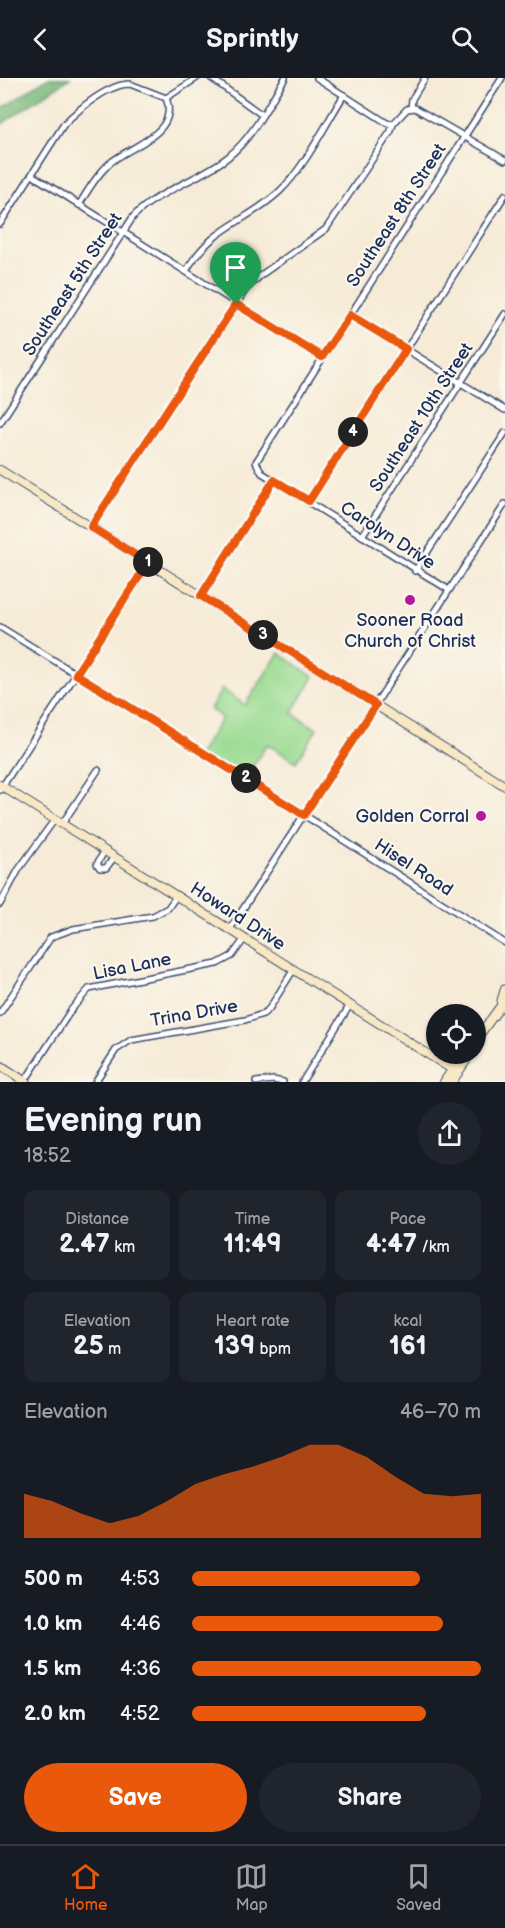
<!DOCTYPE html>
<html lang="en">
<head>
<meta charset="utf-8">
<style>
	body { margin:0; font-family:"Balsamiq Sans",sans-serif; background:#20242c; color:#f1f3f6; height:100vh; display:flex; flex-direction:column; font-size:22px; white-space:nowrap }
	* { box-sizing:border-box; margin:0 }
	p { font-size:20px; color:#9ea1a6 }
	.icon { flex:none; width:33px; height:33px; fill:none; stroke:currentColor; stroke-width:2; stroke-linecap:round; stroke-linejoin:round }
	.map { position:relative; height:1004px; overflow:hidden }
	.side { display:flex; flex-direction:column; background:#171b24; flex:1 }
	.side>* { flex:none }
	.tools { position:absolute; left:426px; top:926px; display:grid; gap:12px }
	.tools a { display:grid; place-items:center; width:60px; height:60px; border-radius:50%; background:#171b24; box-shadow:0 2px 4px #0004; font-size:30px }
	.pin { position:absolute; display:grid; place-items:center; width:51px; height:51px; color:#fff; margin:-62px -26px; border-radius:50% 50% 50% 0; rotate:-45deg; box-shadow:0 0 6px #0007 }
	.pin .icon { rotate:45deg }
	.km { position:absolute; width:30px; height:30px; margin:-15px; border-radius:50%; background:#222; color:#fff; font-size:16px; line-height:30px; text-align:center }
	.round { display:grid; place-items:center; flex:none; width:63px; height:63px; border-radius:32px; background:#20242c }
	.head { display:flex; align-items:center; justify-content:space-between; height:102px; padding:0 24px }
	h1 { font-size:33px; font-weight:600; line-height:45px }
	.metrics { display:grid; grid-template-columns:repeat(3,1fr); gap:9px; height:102px; padding:6px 24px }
	.metrics div { display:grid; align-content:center; border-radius:12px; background:#20242c; text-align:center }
	.metrics b { font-size:26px; font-weight:600 }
	.metrics small { font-size:16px; font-weight:400 }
	.metrics p { font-size:16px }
	.chart { height:168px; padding:12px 24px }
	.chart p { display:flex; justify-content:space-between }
	.chart svg { width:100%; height:108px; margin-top:6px; fill:#ea580c; opacity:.7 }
	.primary-button { display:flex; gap:12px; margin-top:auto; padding:12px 24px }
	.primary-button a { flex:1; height:69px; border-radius:36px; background:#ea580c; color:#fff; font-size:24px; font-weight:600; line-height:69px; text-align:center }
	.primary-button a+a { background:#20242c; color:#f1f3f6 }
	ul { padding:0 24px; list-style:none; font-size:20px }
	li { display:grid; grid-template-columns:96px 72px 1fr; align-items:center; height:45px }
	li i { height:15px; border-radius:8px; background:#ea580c }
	header { display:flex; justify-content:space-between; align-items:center; height:78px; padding:0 24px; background:#171b24; font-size:27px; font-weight:600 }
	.tab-bar { display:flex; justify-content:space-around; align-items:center; height:84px; border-top:2px solid #363941; background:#171b24; font-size:16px; color:#9ea1a6 }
	.tab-bar a { display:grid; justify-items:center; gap:3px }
	.tab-bar .current { color:#ea580c }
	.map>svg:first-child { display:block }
</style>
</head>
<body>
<header><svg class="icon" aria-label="back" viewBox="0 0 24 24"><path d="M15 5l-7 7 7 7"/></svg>Sprintly<svg class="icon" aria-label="search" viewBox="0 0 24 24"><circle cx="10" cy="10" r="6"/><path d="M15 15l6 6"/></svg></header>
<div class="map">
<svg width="505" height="1004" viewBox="0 0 505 1004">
	<rect width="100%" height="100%" fill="#fbf7ec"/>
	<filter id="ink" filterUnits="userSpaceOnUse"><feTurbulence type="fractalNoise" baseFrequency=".0167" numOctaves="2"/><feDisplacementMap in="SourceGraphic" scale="12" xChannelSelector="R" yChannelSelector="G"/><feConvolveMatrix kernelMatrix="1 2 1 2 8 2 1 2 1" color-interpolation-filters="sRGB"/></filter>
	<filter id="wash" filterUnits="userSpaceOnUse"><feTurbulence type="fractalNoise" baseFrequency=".008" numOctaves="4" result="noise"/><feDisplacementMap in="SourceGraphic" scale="24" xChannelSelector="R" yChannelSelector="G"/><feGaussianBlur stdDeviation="1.35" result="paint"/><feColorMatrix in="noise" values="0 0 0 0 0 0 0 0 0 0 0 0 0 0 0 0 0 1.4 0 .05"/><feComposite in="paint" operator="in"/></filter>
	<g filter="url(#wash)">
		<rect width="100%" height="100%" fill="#f6ebd7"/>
		<polygon fill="#9adb92" stroke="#5a8578" stroke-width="1.5" points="279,575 314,599 292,635 317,651 296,684 267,666 242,706 198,678 222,640 210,631 222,611 245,627"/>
		<polygon fill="#7bbb7c" stroke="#4b756d" stroke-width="1.5" points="47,0 70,0 0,47 0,32"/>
	</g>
	<g filter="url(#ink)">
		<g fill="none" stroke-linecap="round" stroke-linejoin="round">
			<g stroke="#3c4b70" stroke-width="8">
				<g id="street">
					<polyline points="211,0 262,37"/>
					<polyline points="317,0 387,45 393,46 407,31 415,30 505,82"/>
					<polyline points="166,20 197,0"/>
					<polyline points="411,30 412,21 425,0"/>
					<polyline points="32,97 322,279"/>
					<path d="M79,127C88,112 97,97 110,85C130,68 180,55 166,20"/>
					<path d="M0,146L64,46C79,31 108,6 130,6L166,20"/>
					<path d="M186,193C213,147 245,146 280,113C305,89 325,47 344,17"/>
					<polyline points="350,237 505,332"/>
					<path d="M0,345L133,139C157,113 199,102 228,79C253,59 268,27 285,0"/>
					<polyline points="309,423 505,117"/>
					<polyline points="91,449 246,211 261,197 326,151 391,53 393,46"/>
					<polyline points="362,458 505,236"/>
					<polyline points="415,493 505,355"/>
					<polyline points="449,512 262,395 256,384 502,0"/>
					<polyline points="201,518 274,402"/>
					<polyline points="0,549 304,737 505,865"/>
					<polyline points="0,712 149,485"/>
					<polyline points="62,746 98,692"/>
					<polyline points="105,772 97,786 100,790 106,790 115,778"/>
					<polyline points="0,826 19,791 55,741"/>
					<polyline points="230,851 505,426"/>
					<polyline points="0,935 51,859 73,851 153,838 168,830 177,817"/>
					<polyline points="25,1003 71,932 89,911 217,886 232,878 245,860"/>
					<polyline points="95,1004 116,972 131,962 245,942 263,936 269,931 294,891"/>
					<polyline points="256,1004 273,1002 283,1004"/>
					<polyline points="302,1004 350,927"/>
				</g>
			</g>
			<g stroke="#3c4b70" stroke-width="10">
				<g id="secondary">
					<polyline points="0,392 505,708"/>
					<polyline points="0,707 458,995"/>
					<polyline points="501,924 505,911"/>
					<polyline points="476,969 478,959 505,922"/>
					<polyline points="0,987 26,1004"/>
					<polyline points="444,1004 463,975"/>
					<polyline points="452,1004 471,975"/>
				</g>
			</g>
			<use href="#street" stroke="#fff" stroke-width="5"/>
			<use href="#secondary" stroke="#f8e8c3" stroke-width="8"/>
		</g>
	</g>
	<g fill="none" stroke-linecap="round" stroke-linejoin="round" filter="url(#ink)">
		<g stroke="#fff" stroke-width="12">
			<polygon id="route" points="236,226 322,279 350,237 406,271 309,423 274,402 201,518 376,627 304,737 76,596 148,485 91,449"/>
		</g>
		<use href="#route" stroke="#ea580c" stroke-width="8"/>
	</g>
	<g fill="#b5179e" stroke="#fbf7ec" stroke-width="2">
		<circle cx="410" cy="522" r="6"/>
		<circle cx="481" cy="738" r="6"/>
	</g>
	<g text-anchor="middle" stroke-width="4.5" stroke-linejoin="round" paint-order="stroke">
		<g font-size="18" fill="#1b2f5e" stroke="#fbf7ec">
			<text transform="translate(396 137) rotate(-57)" y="6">Southeast 8th Street</text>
			<text transform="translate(72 206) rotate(-57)" y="6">Southeast 5th Street</text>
			<text transform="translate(421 339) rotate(-57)" y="6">Southeast 10th Street</text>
			<text transform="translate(388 457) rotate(33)" y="6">Carolyn Drive</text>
			<text transform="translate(414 789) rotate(33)" y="6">Hisel Road</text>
			<text transform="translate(238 838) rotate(33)" y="6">Howard Drive</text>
			<text transform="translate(132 888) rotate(-11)" y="6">Lisa Lane</text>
			<text transform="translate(194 935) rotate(-10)" y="6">Trina Drive</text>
		</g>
		<g font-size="18" fill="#1b2f5e" stroke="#fbf7ec">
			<text x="410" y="548">Sooner Road<tspan x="410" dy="21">Church of Christ</tspan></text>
			<text x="469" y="744" text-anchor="end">Golden Corral</text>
		</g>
	</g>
</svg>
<div class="tools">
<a><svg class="icon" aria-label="locate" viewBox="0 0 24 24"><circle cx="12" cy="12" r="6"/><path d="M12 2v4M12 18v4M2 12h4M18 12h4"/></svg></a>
</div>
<div class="pin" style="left:236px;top:226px;background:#1e9e55"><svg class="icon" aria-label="arrive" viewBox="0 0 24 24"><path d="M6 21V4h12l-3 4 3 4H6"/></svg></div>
<b class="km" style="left:148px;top:484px">1</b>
<b class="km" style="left:246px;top:700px">2</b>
<b class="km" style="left:263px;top:557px">3</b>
<b class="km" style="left:353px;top:354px">4</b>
</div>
<section class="side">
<div class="head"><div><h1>Evening run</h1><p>18:52</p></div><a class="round"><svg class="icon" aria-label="share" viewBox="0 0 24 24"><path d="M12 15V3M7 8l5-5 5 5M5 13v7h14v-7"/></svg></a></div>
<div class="metrics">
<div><p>Distance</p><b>2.47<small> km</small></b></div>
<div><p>Time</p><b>11:49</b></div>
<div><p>Pace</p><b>4:47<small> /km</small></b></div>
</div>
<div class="metrics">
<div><p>Elevation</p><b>25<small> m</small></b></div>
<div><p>Heart rate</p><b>139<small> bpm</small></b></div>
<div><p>kcal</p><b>161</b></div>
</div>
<div class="chart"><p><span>Elevation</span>46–70 m</p>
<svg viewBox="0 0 160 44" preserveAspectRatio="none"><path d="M0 44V26L10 29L20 34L30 38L40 35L50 29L60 22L70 18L80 15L90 11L100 6L110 6L120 11L130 19L140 26L150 27L160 26V44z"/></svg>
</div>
<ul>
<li><b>500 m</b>4:53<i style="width:79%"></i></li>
<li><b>1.0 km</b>4:46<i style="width:87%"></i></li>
<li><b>1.5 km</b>4:36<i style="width:100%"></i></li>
<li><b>2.0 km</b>4:52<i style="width:81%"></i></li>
</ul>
<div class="primary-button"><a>Save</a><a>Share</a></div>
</section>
<nav class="tab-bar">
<a class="current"><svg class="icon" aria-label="home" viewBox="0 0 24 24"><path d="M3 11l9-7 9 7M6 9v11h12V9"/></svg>Home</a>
<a><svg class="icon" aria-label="map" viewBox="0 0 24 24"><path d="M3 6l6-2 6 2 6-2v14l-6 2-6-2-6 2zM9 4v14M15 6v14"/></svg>Map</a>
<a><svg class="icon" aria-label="saved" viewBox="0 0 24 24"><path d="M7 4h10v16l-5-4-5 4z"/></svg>Saved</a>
</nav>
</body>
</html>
